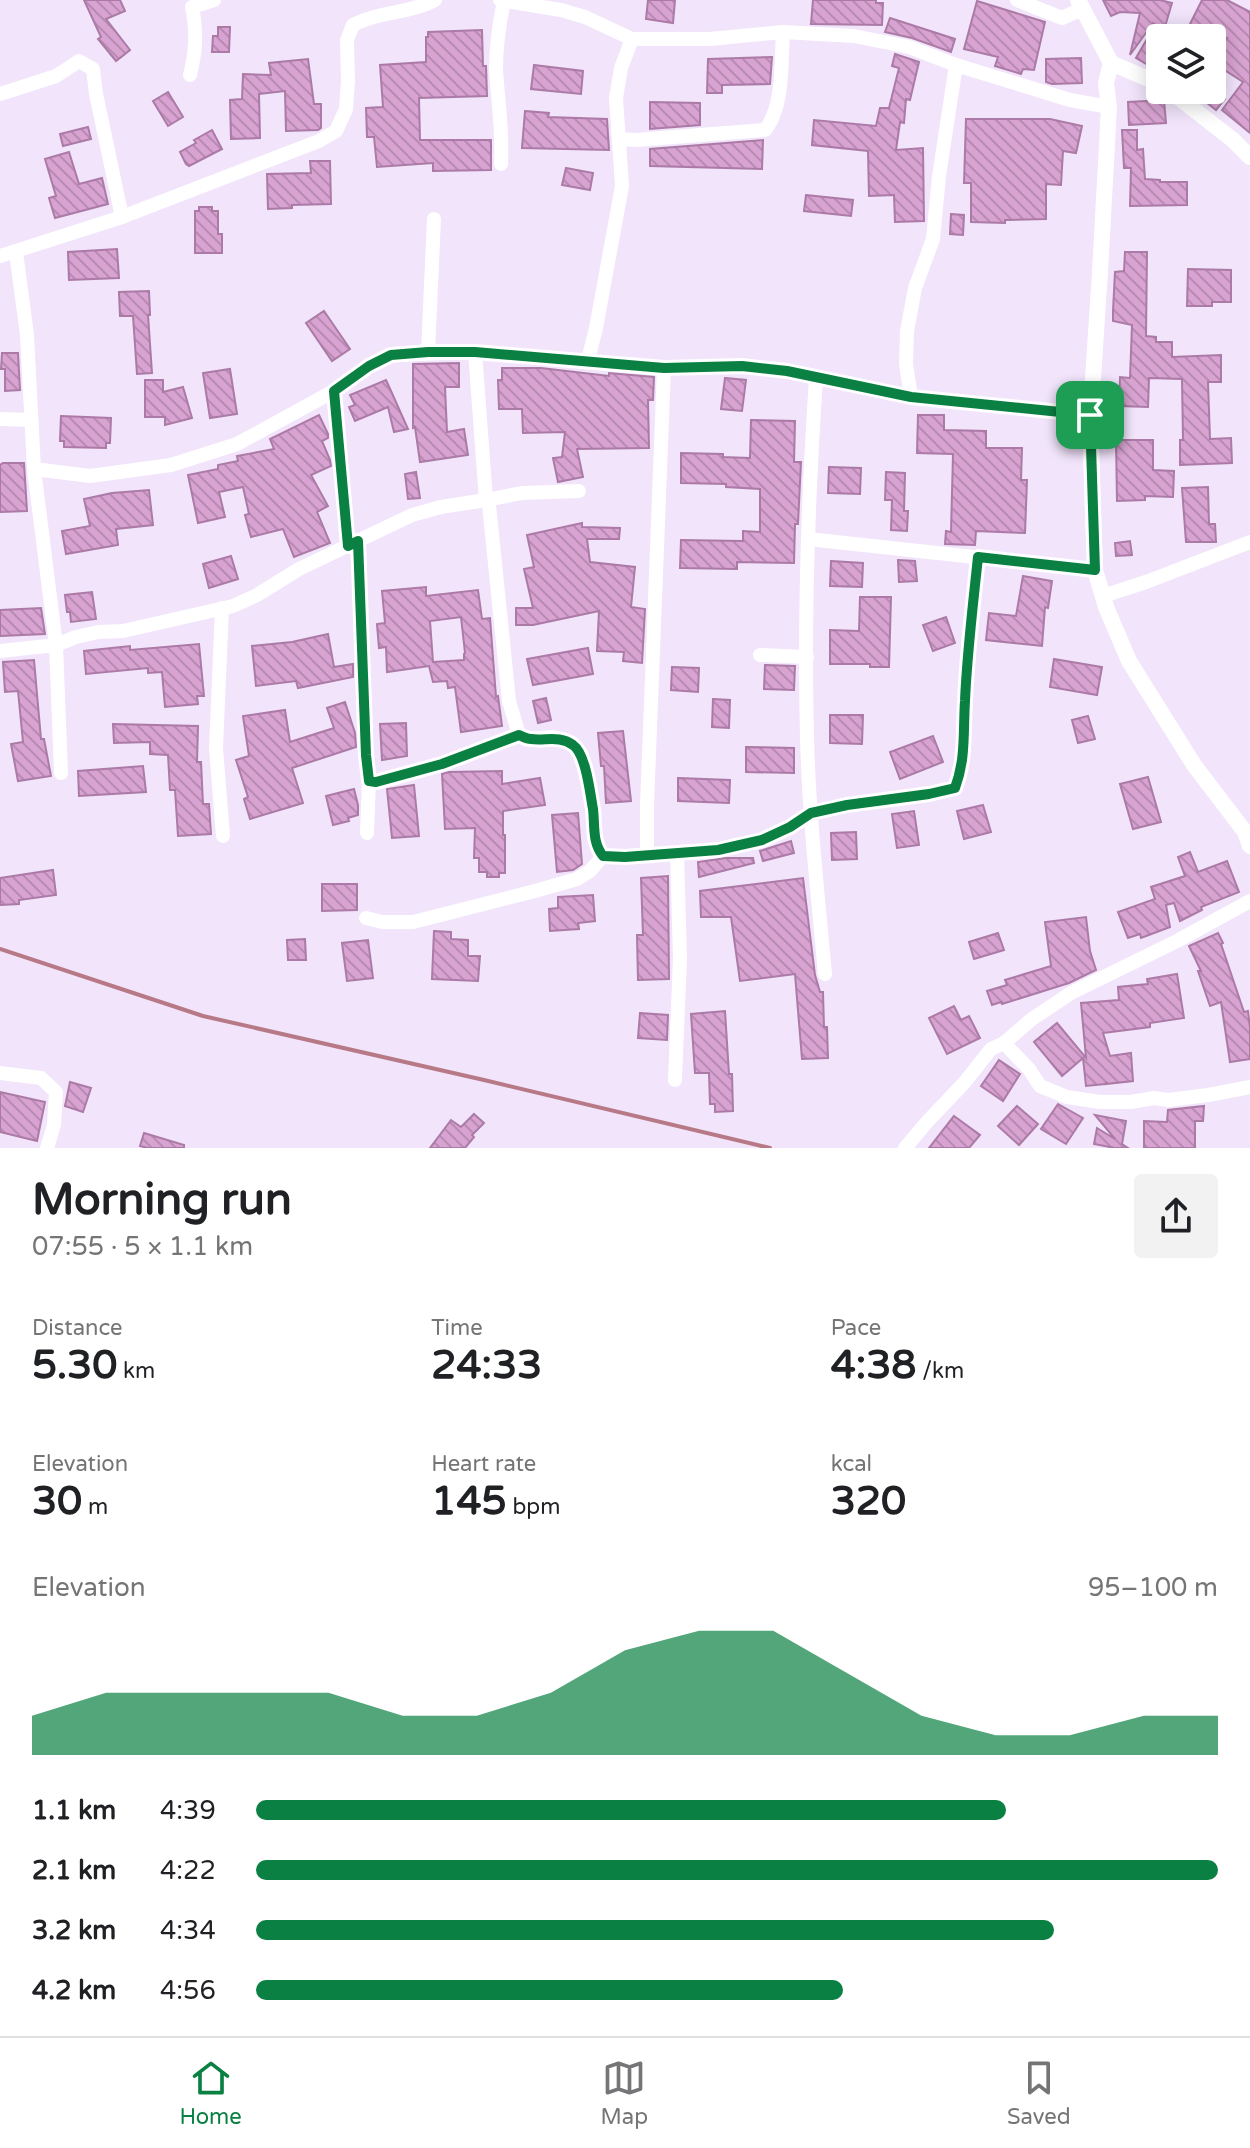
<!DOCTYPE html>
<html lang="en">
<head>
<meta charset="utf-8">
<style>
	body { margin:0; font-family:"Varela Round",sans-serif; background:#f2f2f2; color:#202124; height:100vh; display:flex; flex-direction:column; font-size:30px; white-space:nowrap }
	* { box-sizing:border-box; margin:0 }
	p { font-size:26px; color:#757577 }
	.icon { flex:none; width:44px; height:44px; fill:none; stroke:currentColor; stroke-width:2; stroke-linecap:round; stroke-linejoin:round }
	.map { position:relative; height:1148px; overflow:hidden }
	.sheet { display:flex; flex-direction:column; background:#fff; flex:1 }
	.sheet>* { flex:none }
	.tools { position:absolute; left:1146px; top:24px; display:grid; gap:16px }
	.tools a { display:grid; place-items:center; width:80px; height:80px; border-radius:8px; background:#fff; box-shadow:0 4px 20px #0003; font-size:40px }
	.pin { position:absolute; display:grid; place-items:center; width:68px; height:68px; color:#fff; margin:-34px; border-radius:16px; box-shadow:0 4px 12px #0006 }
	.round { display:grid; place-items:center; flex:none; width:84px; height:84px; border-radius:8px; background:#f2f2f2 }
	.overview { display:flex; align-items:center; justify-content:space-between; height:136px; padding:0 32px }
	h1 { font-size:44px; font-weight:800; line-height:60px }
	.figures { display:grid; grid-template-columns:repeat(3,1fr); gap:12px; height:136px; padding:8px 32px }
	.figures div { display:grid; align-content:center }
	.figures b { font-size:40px; font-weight:800 }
	.figures small { font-size:22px; font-weight:400 }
	.figures p { font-size:22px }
	.chart { height:224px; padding:16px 32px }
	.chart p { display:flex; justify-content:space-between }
	.chart svg { width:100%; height:144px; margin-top:8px; fill:#0b8043; opacity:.7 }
	ul { padding:0 32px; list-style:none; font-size:26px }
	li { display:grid; grid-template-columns:128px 96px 1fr; align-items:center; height:60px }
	li i { height:20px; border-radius:10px; background:#0b8043 }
	.menu { display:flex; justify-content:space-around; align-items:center; height:112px; border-top:2px solid #e0e0e0; background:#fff; font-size:22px; color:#757577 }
	.menu a { display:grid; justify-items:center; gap:4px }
	.menu .on { color:#0b8043 }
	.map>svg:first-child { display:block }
</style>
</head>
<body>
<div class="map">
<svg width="1250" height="1148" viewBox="0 0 1250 1148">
	<defs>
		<pattern id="building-back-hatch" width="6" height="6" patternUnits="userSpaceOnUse" patternTransform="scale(2)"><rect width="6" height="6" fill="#d8a3d1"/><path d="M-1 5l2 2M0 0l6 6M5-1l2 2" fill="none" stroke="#b88bb3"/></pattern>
	</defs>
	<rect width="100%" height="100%" fill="#f1e4fb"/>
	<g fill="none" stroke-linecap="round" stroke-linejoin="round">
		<polyline stroke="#b87987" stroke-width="4" points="0,949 203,1016 484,1080 770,1148"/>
	</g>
	<g fill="url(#building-back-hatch)" stroke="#ac7aa6" stroke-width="2" fill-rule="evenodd">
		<polygon points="84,0 120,0 125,11 106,19 130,50 116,61 98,39 101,37"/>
		<polygon points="648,0 675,0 673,23 646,19"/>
		<polygon points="813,0 876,0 876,3 883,3 882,25 811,24"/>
		<polygon points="1103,0 1160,0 1172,3 1164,30 1153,23 1130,55 1140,13 1120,12 1111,16"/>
		<polygon points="1202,0 1227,0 1250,12 1250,133 1222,110 1243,82 1212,62 1227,38 1183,38"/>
		<polygon points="977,1 1045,22 1034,70 1023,69 1021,74 995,66 998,57 964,49"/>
		<polygon points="890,18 955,39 951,52 912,38 885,32"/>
		<polygon points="218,27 230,27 229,52 212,52 213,36 218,36"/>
		<polygon points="482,30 483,66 486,66 487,96 419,98 420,140 491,140 491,170 433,171 433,163 377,167 374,137 367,137 366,108 383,107 380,65 426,62 426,37 428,37 428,32"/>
		<polygon points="1147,39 1159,48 1153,68 1136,58"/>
		<polygon points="895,54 919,62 910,100 906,99 904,123 900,122 896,150 923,148 924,221 895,222 894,195 869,196 868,151 812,145 814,120 876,126 880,108 889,108 899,68 892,66"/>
		<polygon points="772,57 770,84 722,85 722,93 707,93 708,59"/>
		<polygon points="1081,58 1082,83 1052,84 1046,82 1046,59"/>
		<polygon points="308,59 314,104 321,104 321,128 318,130 286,131 285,91 259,94 260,138 231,139 230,100 242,99 243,74 271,75 269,63"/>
		<polygon points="534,65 583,71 581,94 531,89"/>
		<polygon points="1207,90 1213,90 1225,99 1216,110 1201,98"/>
		<polygon points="168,92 183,117 168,126 153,101"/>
		<polygon points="1164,100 1166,123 1129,125 1128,102"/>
		<polygon points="650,102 700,103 700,125 650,129"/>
		<polygon points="525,111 549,113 548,117 607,119 609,150 522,148"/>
		<polygon points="966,119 1050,119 1082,126 1076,153 1063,151 1061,185 1046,184 1046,219 1005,220 1005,223 971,222 971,183 964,183"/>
		<polygon points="88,127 91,139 63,146 60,134"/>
		<polygon points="212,130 222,149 189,166 186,164 180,152 196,143 194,140"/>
		<polygon points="1122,130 1137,130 1137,150 1143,149 1145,179 1160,180 1160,182 1187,182 1187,205 1130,206 1131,168 1124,168"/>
		<polygon points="763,140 762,169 650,166 650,149"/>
		<polygon points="69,152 79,184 102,178 108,204 55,218 49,198 56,196 45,159"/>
		<polygon points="310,161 330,161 331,204 292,205 292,208 268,209 267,174 311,173"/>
		<polygon points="566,168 593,173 590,190 562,185"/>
		<polygon points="806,195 853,200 851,216 804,211"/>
		<polygon points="199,207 212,207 212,211 218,211 218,234 222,234 222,253 195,253 195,211 199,211"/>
		<polygon points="951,214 964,215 963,235 950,234"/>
		<polygon points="117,249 119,278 69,280 68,252"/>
		<polygon points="1125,252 1147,252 1146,336 1156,337 1156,342 1172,342 1172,357 1221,355 1221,382 1208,382 1210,439 1231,438 1232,463 1180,465 1180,440 1183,440 1182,379 1149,378 1148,407 1119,406 1120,377 1130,378 1132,325 1113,321 1113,311 1115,272 1124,271"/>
		<polygon points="1188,269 1231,270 1231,302 1212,302 1212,306 1187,306"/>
		<polygon points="149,291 150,315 148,315 152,373 137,374 133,316 120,316 119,292"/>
		<polygon points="324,311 350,349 332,361 306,323"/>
		<polygon points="2,353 18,353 20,390 5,391 5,369 1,369"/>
		<polygon points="459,363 459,387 445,387 447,432 464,429 468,455 420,462 415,427 413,428 413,364"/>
		<polygon points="502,368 541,368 609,376 609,373 654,377 653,400 648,400 649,448 577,449 583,477 558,482 553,458 562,457 565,432 523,433 522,409 499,409 498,380 502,380"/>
		<polygon points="230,369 237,414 210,418 203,373"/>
		<polygon points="725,378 746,380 742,411 721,409"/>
		<polygon points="145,380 163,380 163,392 183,387 192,418 165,425 165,417 145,417"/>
		<polygon points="386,380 391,391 408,429 394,432 388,407 355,421 349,407 355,405 350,395"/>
		<polygon points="319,415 328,434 328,438 322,441 330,460 331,466 311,475 328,506 317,512 330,543 294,557 283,529 251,537 245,515 249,514 243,487 219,492 225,517 198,523 188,475 218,469 218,465 238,461 237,456 274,449 270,439"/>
		<polygon points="918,415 944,415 944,430 986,431 986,448 1022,448 1021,480 1027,480 1025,533 976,531 975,545 945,544 946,531 951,532 953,454 917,453"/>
		<polygon points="61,416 111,418 110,443 106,443 106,448 64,447 64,441 60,441"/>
		<polygon points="751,420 795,421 794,462 801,462 798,524 795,524 794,563 737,562 737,569 680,568 681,540 743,541 743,531 760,532 760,489 726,487 726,484 681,483 681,453 723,454 723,457 750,458"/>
		<polygon points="1116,440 1153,440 1153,470 1174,471 1173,497 1145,496 1145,500 1117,501"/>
		<polygon points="3,463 24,463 27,511 0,512 0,465"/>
		<polygon points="829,467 861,468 860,494 828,493"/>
		<polygon points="416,472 420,498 408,499 405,474"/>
		<polygon points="886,472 905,473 904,511 908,511 907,531 891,530 892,500 885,500"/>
		<polygon points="1208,487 1209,524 1215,524 1216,542 1186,542 1182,488"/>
		<polygon points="149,490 153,525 116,529 118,545 66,554 62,531 90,526 84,499 112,493"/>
		<polygon points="582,523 582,527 620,528 619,539 587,539 590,562 635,567 631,607 645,609 642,663 623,661 624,652 597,651 599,611 533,625 516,625 516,608 533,608 524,569 534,567 527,535"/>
		<polygon points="1130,541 1132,555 1116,556 1115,543"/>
		<polygon points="231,556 238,579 209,588 203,564"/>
		<polygon points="898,560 915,561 917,581 899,582"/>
		<polygon points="831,561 863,563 862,587 830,586"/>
		<polygon points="1023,576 1052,581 1048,608 1045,607 1042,646 986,640 989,613 1016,616"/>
		<path d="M426,587V596L478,590L482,619L490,618L496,697L498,696L502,726L461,732L455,687L448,688L447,681L433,682L429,666L387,672L386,647L379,648L377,624L385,623L382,591ZM461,617L465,653L464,654V660L433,662L430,621Z"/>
		<polygon points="92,592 96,619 71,622 70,612 67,612 65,595"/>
		<polygon points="860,597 891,597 889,667 870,667 870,664 830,664 830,630 859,631"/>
		<polygon points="41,608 45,634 0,636 0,610"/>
		<polygon points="946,617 955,643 933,651 923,625"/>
		<polygon points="328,634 334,667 353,664 353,677 298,688 296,681 256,686 252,646 292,642"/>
		<polygon points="199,644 204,696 197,696 198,704 165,707 162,672 148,673 148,668 86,674 84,651 130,646 130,650"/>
		<polygon points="588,648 593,674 533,685 527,659"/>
		<polygon points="1054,659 1102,667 1097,695 1050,687"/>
		<polygon points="34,660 41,739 44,739 51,776 18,781 11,744 23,742 18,691 5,692 3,662"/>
		<polygon points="765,665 795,666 794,690 764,689"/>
		<polygon points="672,667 699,668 698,692 671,690"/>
		<polygon points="546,698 551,720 538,723 533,701"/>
		<polygon points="713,699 730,700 729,728 712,727"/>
		<polygon points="345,702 355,733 356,747 292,768 303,803 250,819 244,799 248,797 236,760 249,756 243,716 285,710 290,742 334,728 327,708"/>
		<polygon points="830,715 863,715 862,744 830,743"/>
		<polygon points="1088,716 1095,739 1078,743 1072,720"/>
		<polygon points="406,723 407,756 382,760 380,724"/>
		<polygon points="113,724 198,726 197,762 201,762 203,804 209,804 211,834 178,836 175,790 170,790 168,755 150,754 150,742 114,743"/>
		<polygon points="623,731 631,801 606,803 604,766 601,766 598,733"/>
		<polygon points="933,736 943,762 900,779 890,752"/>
		<polygon points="746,747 794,748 794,773 746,772"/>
		<polygon points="143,766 146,792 79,796 78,771"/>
		<polygon points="502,771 502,784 540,778 545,805 503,811 503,835 505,835 505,873 499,873 499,877 487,877 487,872 479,872 479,858 474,858 475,828 445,829 442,774 449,772"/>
		<polygon points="1148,777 1161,822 1133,829 1120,784"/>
		<polygon points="678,778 730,780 729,803 678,801"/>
		<polygon points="414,785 419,836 392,838 387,789"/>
		<polygon points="354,789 358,805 358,815 348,818 349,821 333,825 326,796"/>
		<polygon points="983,805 991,832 964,839 957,811"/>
		<polygon points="914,811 919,845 897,848 892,814"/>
		<polygon points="578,813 582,864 573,870 557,872 552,815"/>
		<polygon points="856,832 857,859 832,860 831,833"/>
		<polygon points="791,841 794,853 763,861 760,851"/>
		<polygon points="1190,852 1198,872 1227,861 1239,892 1201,907 1202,910 1180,921 1174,903 1166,905 1170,927 1141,938 1140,934 1128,938 1118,912 1155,899 1151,887 1185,876 1178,857"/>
		<polygon points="726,858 753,858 754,863 699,877 698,862"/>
		<polygon points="53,870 56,895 19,900 19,904 0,905 0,878"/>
		<polygon points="668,876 669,979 638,980 637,935 643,935 641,878"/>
		<polygon points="803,878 815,975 820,992 823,992 824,1027 827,1027 828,1058 802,1059 795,974 740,981 731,917 701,917 700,891"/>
		<polygon points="322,884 357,884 357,910 322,911"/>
		<polygon points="593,895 595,921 578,923 579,929 550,931 549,909 558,908 558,897"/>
		<polygon points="1086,917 1090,951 1096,970 1069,983 1002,1004 1001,1002 992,1005 987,991 1007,985 1005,980 1051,966 1045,922"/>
		<polygon points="434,931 451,932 451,939 468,940 468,956 480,956 478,981 432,979"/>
		<polygon points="998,933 1004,950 974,959 969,942"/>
		<polygon points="1218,933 1223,943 1221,944 1244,1012 1248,1011 1250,1028 1250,1059 1230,1062 1221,1002 1210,1006 1198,971 1201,971 1189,946"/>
		<polygon points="305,939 306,960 288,960 287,940"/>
		<polygon points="368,940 373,978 347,981 342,943"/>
		<polygon points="1177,974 1184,1018 1150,1023 1150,1027 1103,1033 1110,1056 1131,1053 1133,1081 1106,1084 1107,1082 1105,1084 1086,1086 1083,1058 1062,1076 1034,1042 1057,1023 1086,1058 1081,1003 1119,1000 1118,987 1148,984 1147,979"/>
		<polygon points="954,1006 961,1020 969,1016 980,1038 947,1054 929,1018"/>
		<polygon points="725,1011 729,1074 732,1074 733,1111 715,1112 715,1104 710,1104 709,1073 695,1073 691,1014"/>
		<polygon points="640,1013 668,1015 667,1040 638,1038"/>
		<polygon points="999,1060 1020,1074 1003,1101 981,1086"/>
		<polygon points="70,1082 91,1088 83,1112 65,1106"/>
		<polygon points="0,1092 45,1102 37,1141 0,1132"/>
		<polygon points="1058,1104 1083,1118 1066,1144 1041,1129"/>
		<polygon points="1017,1106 1038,1124 1019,1145 998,1126"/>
		<polygon points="1204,1106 1203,1121 1195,1121 1195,1148 1144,1148 1144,1121 1167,1122 1168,1110"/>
		<polygon points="474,1114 484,1123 472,1135 474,1137 465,1148 430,1148 451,1120 461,1127"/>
		<polygon points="1095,1115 1126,1121 1122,1144 1128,1148 1115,1148 1094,1144 1097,1128 1115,1139"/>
		<polygon points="954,1116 980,1135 969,1148 929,1148"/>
		<polygon points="144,1133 184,1145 184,1148 148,1148 140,1146"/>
	</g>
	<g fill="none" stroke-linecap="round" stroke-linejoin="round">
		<g stroke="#fff" stroke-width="14">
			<polyline points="500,0 561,10 585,17 632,39 710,39 783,32 854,36 909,47 956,65 1070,100 1109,107"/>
			<polyline points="1017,0 1062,18 1082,9"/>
			<path d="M190,75C196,51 197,32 192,7L214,0"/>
			<polyline points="0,94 56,76 79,61 93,69 96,94 122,217"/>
			<path d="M620,139L636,140L765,130C784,107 781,61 783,32"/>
			<path d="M501,164C503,133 498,101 496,70C496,47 499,24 504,1"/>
			<polyline points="16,252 27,335 34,469 90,476 171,465 237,444 334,391 369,366 391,355 475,352 664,368 742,366 787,371 816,378"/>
			<path d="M0,256L122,217L319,141L336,131L346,109L348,81L347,40L353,25C379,11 409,14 435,0"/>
			<polyline points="428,352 434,219"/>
			<polyline points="588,360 596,328 622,186 616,98 621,68 632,39"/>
			<polyline points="334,391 348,546"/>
			<polyline points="911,397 906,364 907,331 915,288 933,239 939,176 956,65"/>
			<polyline points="0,419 31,420"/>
			<polyline points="34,469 56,645 61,773"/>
			<polyline points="579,491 522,493 486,500 489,505 509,701 519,735 531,739 552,737 572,743 582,755 593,809 595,841 603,856"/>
			<polyline points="808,539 1095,570"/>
			<polyline points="358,541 366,755 369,781 376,782 442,764 519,735"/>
			<polyline points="1103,596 1146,582 1250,542"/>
			<polyline points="222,608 216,748 223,836"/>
			<polyline points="0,651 56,645 76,637 98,632 123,631 233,606 257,595 299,569 412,515 441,507 486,500 475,352"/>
			<polyline points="760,655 807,657"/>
			<polyline points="367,833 369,781"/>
			<polyline points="647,854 647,805 664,368"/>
			<path d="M603,856L625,857L718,850L762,840L790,827L811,813L847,805L929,794L955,788C966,759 963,731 965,701C967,653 973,605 978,557"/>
			<polyline points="366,918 382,922 413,922 535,891 577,879 590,871 603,856"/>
			<path d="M825,974C818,896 809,817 807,738C804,618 808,498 816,378L911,397L1090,415"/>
			<polyline points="1004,1043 1029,1069 1040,1086 1067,1097 1100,1102 1131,1102 1154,1098 1168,1100 1208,1095 1250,1087"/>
			<polyline points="0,1073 41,1078 56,1092 54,1125 47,1148"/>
			<polyline points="675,1080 680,958 677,853"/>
			<polyline points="905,1148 927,1122 964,1083 991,1049 1004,1043 1032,1019 1071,993 1179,940 1250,901"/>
		</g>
		<g stroke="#fff" stroke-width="16">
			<polyline points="1078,0 1111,63 1106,83 1109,107 1100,272 1090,424 1095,570 1106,607 1129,661 1194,765 1245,832 1250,846"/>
			<polyline points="1111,63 1160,84"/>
			<polyline points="1169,90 1233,140 1250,157"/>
		</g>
	</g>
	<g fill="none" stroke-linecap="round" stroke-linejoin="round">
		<g stroke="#fff" stroke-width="16">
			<path id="route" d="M428,352H475L664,368L742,366L787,371L911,397L1090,415L1095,570L978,557C973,605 967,653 965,701C963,732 966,759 955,788L929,794L847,805L811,813L790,827L762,840L718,850L625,857L603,856C592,842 595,826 593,809C590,793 586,754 573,745C560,735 545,741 531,739C527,739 523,737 519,735L442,764L376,782L369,781L366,755L358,541L348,546L334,391L369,366L391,355Z"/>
		</g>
		<use href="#route" stroke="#0b8043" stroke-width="10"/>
	</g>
</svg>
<div class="tools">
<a><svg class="icon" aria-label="layers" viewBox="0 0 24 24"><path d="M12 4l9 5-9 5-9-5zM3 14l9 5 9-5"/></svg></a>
</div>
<div class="pin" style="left:1090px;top:415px;background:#1e9e55"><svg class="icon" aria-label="arrive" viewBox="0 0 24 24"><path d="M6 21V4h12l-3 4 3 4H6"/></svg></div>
</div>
<section class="sheet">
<div class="overview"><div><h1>Morning run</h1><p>07:55 · 5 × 1.1 km</p></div><a class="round"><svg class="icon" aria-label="share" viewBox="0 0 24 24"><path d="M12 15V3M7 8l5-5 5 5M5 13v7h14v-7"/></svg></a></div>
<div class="figures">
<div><p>Distance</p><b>5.30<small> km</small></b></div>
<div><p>Time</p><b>24:33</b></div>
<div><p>Pace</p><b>4:38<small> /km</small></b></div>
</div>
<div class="figures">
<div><p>Elevation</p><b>30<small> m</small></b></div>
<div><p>Heart rate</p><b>145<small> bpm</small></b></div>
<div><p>kcal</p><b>320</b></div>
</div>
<div class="chart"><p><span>Elevation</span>95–100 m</p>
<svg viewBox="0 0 160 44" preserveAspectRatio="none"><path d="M0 44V32L10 25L20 25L30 25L40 25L50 32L60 32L70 25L80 12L90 6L100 6L110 19L120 32L130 38L140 38L150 32L160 32V44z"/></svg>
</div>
<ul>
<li><b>1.1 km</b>4:39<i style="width:78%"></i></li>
<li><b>2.1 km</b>4:22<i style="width:100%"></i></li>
<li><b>3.2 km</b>4:34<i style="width:83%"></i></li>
<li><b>4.2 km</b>4:56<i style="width:61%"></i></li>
</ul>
</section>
<nav class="menu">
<a class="on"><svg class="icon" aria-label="home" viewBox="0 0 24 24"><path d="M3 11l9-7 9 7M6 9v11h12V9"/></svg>Home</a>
<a><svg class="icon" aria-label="map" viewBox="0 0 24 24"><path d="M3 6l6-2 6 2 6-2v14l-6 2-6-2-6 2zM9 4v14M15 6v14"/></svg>Map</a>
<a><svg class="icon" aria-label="saved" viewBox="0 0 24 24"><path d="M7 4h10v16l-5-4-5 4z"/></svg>Saved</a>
</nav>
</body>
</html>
